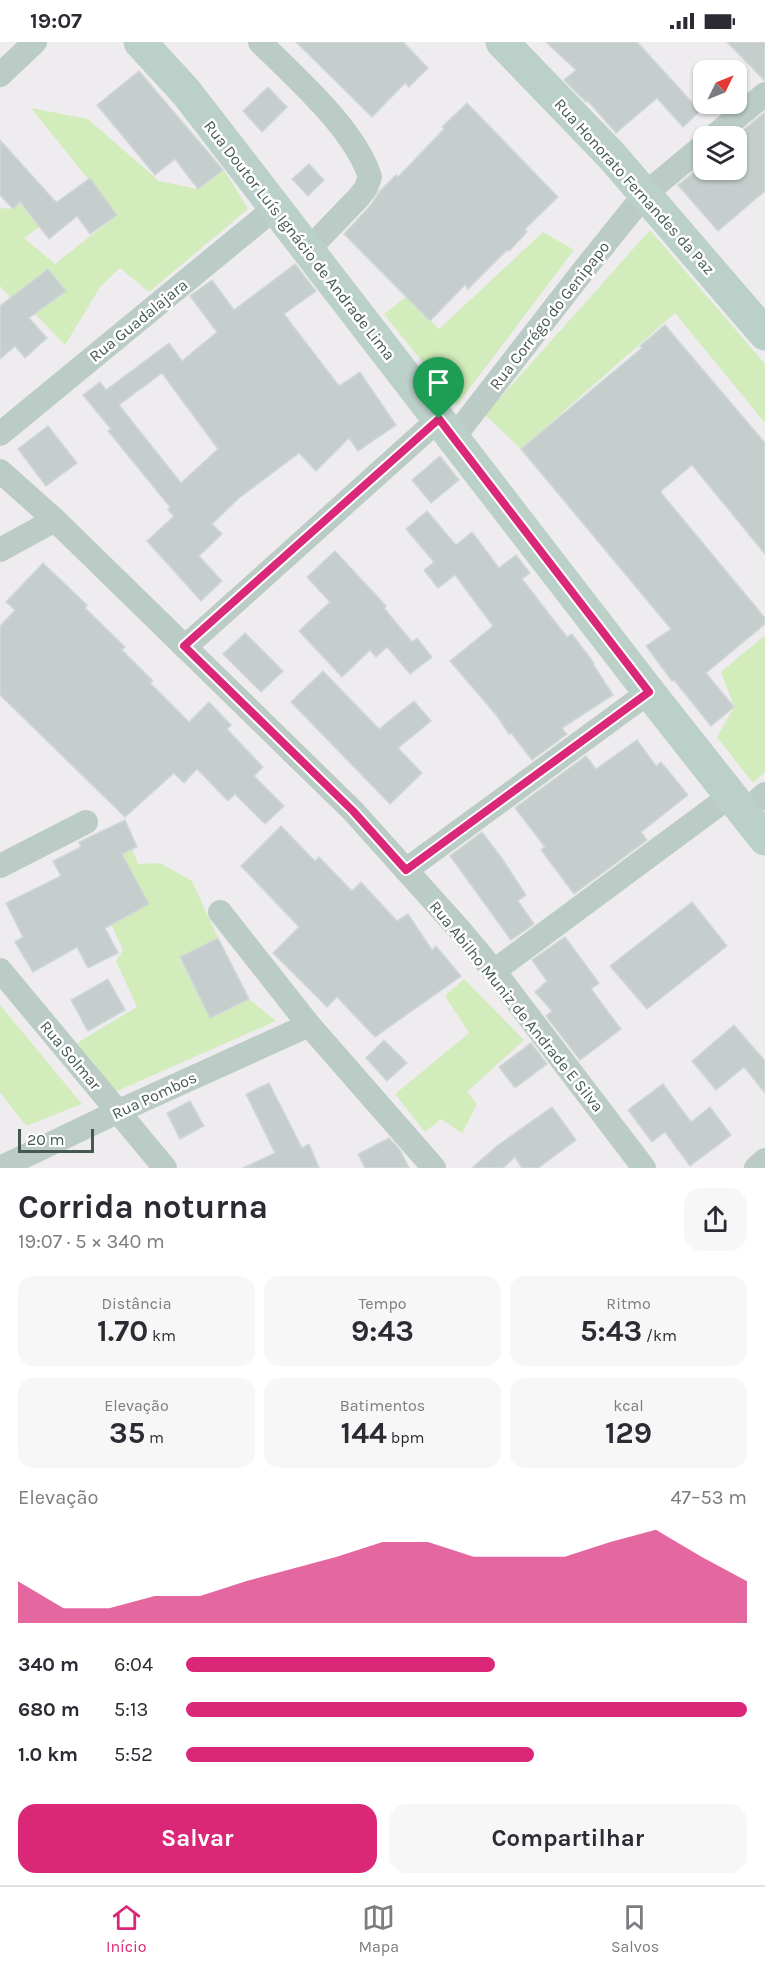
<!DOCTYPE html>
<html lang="pt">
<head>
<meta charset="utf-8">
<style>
	body { margin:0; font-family:Karla,sans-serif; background:#f7f7f7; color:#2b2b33; height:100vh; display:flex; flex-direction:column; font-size:22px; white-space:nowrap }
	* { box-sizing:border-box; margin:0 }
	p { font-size:20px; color:#7c7c81 }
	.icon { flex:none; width:33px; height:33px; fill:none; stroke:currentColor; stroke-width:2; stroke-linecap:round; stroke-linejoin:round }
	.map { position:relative; height:1126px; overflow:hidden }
	.details { display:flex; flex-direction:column; background:#fff; flex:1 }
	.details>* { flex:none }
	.needle { width:39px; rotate:47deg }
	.controls { position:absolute; left:693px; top:18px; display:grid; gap:12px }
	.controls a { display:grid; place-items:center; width:54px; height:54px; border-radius:12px; background:#fff; box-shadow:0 2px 4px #0004; font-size:30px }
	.scale { position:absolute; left:18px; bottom:15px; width:76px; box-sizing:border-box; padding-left:6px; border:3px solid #465951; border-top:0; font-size:16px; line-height:21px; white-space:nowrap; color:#465951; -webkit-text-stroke:4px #fff; paint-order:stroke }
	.pin { position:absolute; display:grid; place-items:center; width:51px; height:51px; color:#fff; margin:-62px -26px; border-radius:50% 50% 50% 0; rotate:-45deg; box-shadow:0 0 6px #0007 }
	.pin .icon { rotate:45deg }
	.round { display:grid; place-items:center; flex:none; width:63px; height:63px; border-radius:18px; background:#f7f7f7 }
	.headline { display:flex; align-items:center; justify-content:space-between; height:102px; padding:0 18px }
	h1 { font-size:33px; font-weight:700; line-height:45px }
	.stats { display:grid; grid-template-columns:repeat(3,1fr); gap:9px; height:102px; padding:6px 18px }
	.stats div { display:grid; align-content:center; border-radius:15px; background:#f7f7f7; text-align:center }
	.stats b { font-size:30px; font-weight:700 }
	.stats small { font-size:16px; font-weight:400 }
	.stats p { font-size:16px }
	.chart { height:168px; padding:12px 18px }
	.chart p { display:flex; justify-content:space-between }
	.chart svg { width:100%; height:108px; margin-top:6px; fill:#db2777; opacity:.7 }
	.button { display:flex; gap:12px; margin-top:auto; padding:12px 18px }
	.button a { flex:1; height:69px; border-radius:18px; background:#db2777; color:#fff; font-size:24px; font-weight:700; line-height:69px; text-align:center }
	.button a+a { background:#f7f7f7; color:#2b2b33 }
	ul { padding:0 18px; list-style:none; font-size:20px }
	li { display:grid; grid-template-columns:96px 72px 1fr; align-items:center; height:45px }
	li i { height:15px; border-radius:8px; background:#db2777 }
	.status { display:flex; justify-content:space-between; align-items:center; height:42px; padding:0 30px; background:#fff; direction:ltr }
	.status svg { height:16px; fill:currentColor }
	.dock { display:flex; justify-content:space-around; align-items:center; height:84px; border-top:2px solid #e1e1e2; background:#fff; font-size:16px; color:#7c7c81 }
	.dock a { display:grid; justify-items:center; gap:3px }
	.dock .on { color:#db2777 }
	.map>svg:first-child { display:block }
</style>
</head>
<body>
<div class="status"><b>19:07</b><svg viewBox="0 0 49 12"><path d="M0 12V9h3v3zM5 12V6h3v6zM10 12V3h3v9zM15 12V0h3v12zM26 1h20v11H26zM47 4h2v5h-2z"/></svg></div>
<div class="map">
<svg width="765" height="1126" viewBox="0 0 765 1126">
	<rect width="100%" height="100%" fill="#efecef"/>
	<g fill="#d3ecbb">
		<polygon points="31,66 88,77 159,139 198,147 224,128 248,167 149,250 120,226 100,245 65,303 35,272 65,249 49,227 12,257 0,244 0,166 13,167 19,161 39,185 24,196 55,222 117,173"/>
		<polygon points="650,188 765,322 765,381 675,271 521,407 485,373"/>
		<polygon points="543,190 574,208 457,363 384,272 406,255 439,287"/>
		<polygon points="765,593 765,730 753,741 717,695 734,665 721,630"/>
		<polygon points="132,807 138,822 160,821 192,839 218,896 179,916 210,976 249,957 276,979 115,1050 77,1001 137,965 116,919 123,908 86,828"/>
		<polygon points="464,937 524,998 467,1050 477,1062 462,1091 441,1077 425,1090 395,1052 469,991 445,954"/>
		<polygon points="0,963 82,1062 26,1084 0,1050"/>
	</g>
	<g fill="#c6cecd" stroke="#d0d8d7" stroke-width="1.5" fill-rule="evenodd">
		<polygon points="296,0 403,0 428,26 409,45 405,41 372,75"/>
		<polygon points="546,0 637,0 700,69 683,85 657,56 616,91 588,59 586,60 564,38 576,28"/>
		<polygon points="727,0 765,0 765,38 764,38"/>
		<polygon points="139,29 223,128 198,147 175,117 155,133 97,63"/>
		<polygon points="268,45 287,65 262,90 243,69"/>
		<polygon points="467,61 558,155 525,187 527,190 509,209 507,208 468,247 465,243 430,279 344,192 370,164 380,149 396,133 398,135 444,87 442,85"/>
		<polygon points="765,70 765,149 718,189 678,143 704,122 704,128 736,128 736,94"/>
		<polygon points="0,98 54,158 57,160 90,136 117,173 90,192 77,174 49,197 20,160 13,167 0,153"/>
		<polygon points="309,122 324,138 308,154 292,137"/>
		<path d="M295,222L316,249L284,272L339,344L360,330L396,383L358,409L349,396L316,429L299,411L239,456L212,482L222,492L199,514L222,539L201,559L147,499L174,474L168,468L170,465L108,389L111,387L83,353L100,340L106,348L169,301L182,319L217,290L190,254L212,238L234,268ZM162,331L218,407L181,441L119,363Z"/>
		<polygon points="48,227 66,249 29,276 47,296 25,316 15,304 0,317 0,264"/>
		<polygon points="665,283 765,401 765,512 692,423 661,449 662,452 765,576 765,582 706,631 734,665 711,684 674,638 672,639 646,604 671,587 521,407 642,306 640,304"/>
		<polygon points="48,384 77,421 46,444 18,407"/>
		<polygon points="440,414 459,438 431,461 412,438"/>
		<polygon points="427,469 456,503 472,490 499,526 516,513 530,531 522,537 567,595 572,592 594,621 593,622 613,653 562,686 567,692 532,718 511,691 509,692 497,674 450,619 493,584 455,533 438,546 424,528 434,520 406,487"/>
		<polygon points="335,509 386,564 384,566 412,600 417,596 432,615 410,632 387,605 376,615 370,608 342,635 299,589 330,560 307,535"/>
		<polygon points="43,521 87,563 85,566 125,605 122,608 153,639 150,641 189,680 209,660 231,683 227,687 263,725 254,734 284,764 265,782 235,752 228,759 197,727 184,741 174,731 125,775 0,653 0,584 15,568 6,560"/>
		<polygon points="245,591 283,629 261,650 223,612"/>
		<polygon points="323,629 379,687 414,659 431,679 398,706 422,731 390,762 291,660"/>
		<polygon points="637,698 656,724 661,720 688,753 641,790 647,798 574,852 541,808 545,805 515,766 586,714 596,727"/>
		<polygon points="125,778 137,805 122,812 149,862 105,886 118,911 88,926 77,905 33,930 15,900 23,895 6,861 61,834 53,819 81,805 79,800"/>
		<polygon points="281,784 315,819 319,815 352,849 361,840 397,879 408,872 432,908 436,904 461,934 375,995 337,955 327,965 273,911 299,885 241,824"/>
		<polygon points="482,790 501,815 526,853 518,859 534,882 511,898 450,814"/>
		<polygon points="692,860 727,904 647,967 610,924"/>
		<polygon points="565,895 599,941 591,947 621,987 580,1018 546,974 552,969 535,950 547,939 532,918"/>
		<polygon points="218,896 249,957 210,976 180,915"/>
		<polygon points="108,937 125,968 88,989 71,958"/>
		<polygon points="734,983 765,1019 765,1051 744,1025 716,1048 692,1019"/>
		<polygon points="384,998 407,1021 387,1039 366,1016"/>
		<polygon points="531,1001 547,1022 515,1046 499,1025"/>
		<polygon points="269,1041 302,1106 309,1102 319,1126 243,1126 275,1111 246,1052"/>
		<polygon points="663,1042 691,1080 710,1065 731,1093 690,1124 665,1090 652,1100 628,1068"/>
		<polygon points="190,1059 204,1084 180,1097 167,1071"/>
		<polygon points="552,1065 576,1098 538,1126 522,1126 515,1115 503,1126 472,1126 497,1104"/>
		<polygon points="389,1096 400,1108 409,1126 365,1126 358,1112"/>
	</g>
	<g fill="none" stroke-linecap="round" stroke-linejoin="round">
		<g stroke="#bbcbc5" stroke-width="24">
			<path d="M260,0C296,36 355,87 370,135L366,146L359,155L308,208"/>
			<polyline points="0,33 35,0"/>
			<polyline points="714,94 765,52"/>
			<polyline points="0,392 276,165"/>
			<polyline points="454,395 583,229 645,152 704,103"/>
			<polyline points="0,429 55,478 353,769 459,887 494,929 644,1126"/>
			<polyline points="0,508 55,478"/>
			<polyline points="185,605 439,377"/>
			<polyline points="743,771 765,752"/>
			<polyline points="0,824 86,780"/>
			<polyline points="406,828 649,650"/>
			<polyline points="220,870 309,983 434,1126"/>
			<polyline points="0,928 165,1126"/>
			<polyline points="494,929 730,754"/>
			<polyline points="0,1126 119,1069 309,983"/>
			<polyline points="756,1126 765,1118"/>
		</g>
		<g stroke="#bad0c8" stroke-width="33">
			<polyline points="140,0 186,50 649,650 765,797"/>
			<polyline points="502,0 611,113 765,292"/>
		</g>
	</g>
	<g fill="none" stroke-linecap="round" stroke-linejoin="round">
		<g stroke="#fff" stroke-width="12">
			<polygon id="route" points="439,377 649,650 406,828 353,769 184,604"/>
		</g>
		<use href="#route" stroke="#db2777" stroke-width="8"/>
	</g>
	<g text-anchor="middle" stroke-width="5" stroke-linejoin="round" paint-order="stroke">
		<g font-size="16" fill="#465951" stroke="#fff">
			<text transform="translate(635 144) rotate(48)" y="6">Rua Honorato Fernandes da Paz</text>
			<text transform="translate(300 198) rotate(52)" y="6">Rua Doutor Luís Ignácio de Andrade Lima</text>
			<text transform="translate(549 273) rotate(-52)" y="6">Rua Corrégo do Genipapo</text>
			<text transform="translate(138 278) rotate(-39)" y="6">Rua Guadalajara</text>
			<text transform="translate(517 964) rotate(51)" y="6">Rua Abilho Muniz de Andrade E Silva</text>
			<text transform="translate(71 1013) rotate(50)" y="6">Rua Solmar</text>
			<text transform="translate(154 1053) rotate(-25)" y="6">Rua Pombos</text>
		</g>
	</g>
</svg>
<div class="controls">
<a><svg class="needle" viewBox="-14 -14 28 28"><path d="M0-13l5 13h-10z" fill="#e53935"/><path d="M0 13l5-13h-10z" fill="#7c7c81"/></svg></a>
<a><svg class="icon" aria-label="layers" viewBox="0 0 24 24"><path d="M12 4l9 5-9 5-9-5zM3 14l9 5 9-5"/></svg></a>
</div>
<div class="scale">20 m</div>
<div class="pin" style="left:439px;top:377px;background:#1e9e55"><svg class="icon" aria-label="arrive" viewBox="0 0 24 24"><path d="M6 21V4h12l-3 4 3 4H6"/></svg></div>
</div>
<section class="details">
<div class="headline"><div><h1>Corrida noturna</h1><p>19:07 · 5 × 340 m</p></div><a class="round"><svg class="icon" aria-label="share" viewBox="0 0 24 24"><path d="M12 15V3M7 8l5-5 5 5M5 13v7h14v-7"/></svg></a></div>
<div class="stats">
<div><p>Distância</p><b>1.70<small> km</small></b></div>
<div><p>Tempo</p><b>9:43</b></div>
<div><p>Ritmo</p><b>5:43<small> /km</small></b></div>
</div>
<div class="stats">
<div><p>Elevação</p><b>35<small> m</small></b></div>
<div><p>Batimentos</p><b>144<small> bpm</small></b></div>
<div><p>kcal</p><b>129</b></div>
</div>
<div class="chart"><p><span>Elevação</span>47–53 m</p>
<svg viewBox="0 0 160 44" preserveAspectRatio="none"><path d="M0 44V27L10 38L20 38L30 33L40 33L50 27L60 22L70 17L80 11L90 11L100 17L110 17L120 17L130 11L140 6L150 17L160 27V44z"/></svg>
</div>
<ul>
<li><b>340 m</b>6:04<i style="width:55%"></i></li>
<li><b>680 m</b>5:13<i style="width:100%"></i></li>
<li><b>1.0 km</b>5:52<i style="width:62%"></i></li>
</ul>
<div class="button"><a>Salvar</a><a>Compartilhar</a></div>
</section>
<nav class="dock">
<a class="on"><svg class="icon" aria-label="home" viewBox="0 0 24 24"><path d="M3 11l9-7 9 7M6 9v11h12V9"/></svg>Início</a>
<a><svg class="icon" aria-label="map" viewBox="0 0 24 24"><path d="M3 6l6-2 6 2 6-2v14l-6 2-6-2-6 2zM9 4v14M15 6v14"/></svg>Mapa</a>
<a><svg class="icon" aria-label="saved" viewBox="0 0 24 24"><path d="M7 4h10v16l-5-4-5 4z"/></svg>Salvos</a>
</nav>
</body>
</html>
